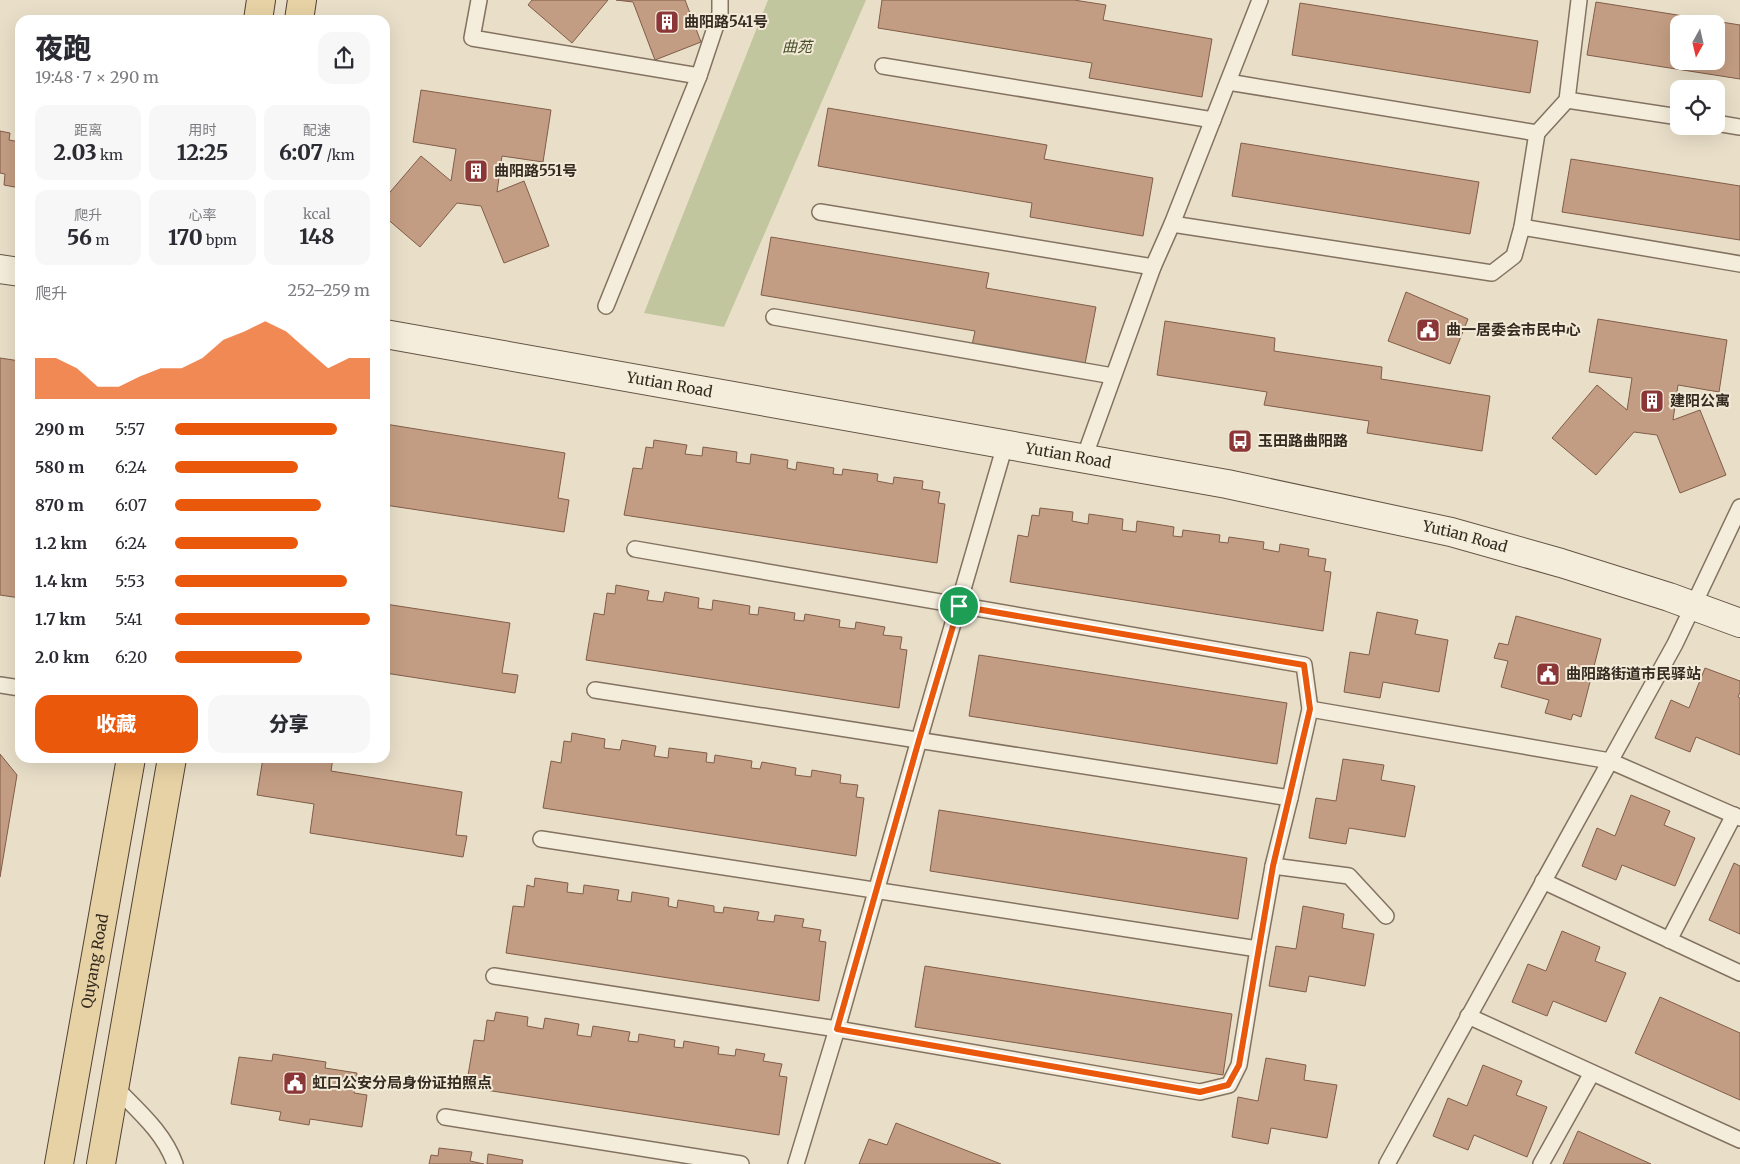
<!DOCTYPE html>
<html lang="zh">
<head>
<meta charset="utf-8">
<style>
	body { margin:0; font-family:Merriweather,"Noto Sans SC",serif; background:#f7f7f7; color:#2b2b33; height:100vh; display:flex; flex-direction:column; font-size:19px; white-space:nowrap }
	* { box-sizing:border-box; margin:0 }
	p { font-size:16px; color:#7c7c81 }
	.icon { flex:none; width:28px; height:28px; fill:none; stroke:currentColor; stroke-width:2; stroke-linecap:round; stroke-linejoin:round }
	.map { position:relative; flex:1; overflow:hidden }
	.panel { position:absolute; left:15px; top:15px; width:375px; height:748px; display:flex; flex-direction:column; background:#fff; border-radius:15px; box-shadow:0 5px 20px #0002 }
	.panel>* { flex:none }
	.needle { width:32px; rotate:188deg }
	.buttons { position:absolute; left:1670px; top:15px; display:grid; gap:10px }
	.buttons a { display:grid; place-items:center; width:55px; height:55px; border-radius:10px; background:#fff; box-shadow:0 5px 20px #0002; font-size:25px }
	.pin { position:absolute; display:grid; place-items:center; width:42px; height:42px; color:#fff; margin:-21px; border:2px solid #fff; border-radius:50%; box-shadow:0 1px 5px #0007 }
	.round { display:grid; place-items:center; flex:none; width:52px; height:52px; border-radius:15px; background:#f7f7f7 }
	.headline { display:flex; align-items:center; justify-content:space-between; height:85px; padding:0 20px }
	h1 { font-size:28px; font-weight:800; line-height:38px }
	.metrics { display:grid; grid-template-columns:repeat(3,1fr); gap:8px; height:85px; padding:5px 20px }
	.metrics div { display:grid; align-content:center; border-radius:12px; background:#f7f7f7; text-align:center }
	.metrics b { font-size:21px; font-weight:800 }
	.metrics small { font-size:14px; font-weight:400 }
	.metrics p { font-size:14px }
	.chart { height:140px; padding:10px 20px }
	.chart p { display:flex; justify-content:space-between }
	.chart svg { width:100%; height:90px; margin-top:5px; fill:#ea580c; opacity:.7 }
	.action { display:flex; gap:10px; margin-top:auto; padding:10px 20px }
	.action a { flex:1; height:58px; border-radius:15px; background:#ea580c; color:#fff; font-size:20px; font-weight:800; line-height:58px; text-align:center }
	.action a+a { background:#f7f7f7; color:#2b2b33 }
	ul { padding:0 20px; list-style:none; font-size:16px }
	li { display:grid; grid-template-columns:80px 60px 1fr; align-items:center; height:38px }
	li i { height:12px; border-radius:6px; background:#ea580c }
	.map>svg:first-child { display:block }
</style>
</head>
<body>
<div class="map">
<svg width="1740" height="1164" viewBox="0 0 1740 1164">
	<rect width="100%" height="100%" fill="#e9dfc9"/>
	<polygon fill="#c2c69e" points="768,0 866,0 724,327 644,313"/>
	<g fill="#c39d83" stroke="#805d48" fill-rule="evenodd">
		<polygon points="532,0 608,0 572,43 528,5"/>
		<polygon points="616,0 685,0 701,42 655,60 633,2"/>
		<polygon points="882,0 1074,0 1106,5 1103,20 1212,39 1202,97 1089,78 1092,63 878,28"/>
		<path d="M1596,2L1740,25V79L1587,55ZM1679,24H1716V61H1679Z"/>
		<polygon points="1300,3 1538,41 1530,93 1292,55"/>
		<polygon points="421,90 551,110 543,162 502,156 497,192 524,181 549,246 504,263 481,206 457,203 420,247 385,217 385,198 421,156 451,181 456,149 413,142"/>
		<polygon points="828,108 1047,145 1044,159 1153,178 1143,236 1030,217 1032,203 818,166"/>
		<polygon points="0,131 10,133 9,140 20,142 20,188 4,185 5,174 0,173"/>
		<polygon points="1241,143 1479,182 1470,234 1232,196"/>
		<polygon points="1571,159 1740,186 1740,240 1562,212"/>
		<polygon points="771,237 989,273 986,288 1096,307 1085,364 972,345 975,331 761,295"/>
		<polygon points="1406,292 1468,319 1450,364 1388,341"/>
		<polygon points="1598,319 1727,340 1719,392 1678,385 1673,420 1700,410 1726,475 1680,493 1657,435 1634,432 1596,475 1552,438 1597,385 1627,410 1632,378 1589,372"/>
		<polygon points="1165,321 1275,338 1274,351 1382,367 1381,379 1490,396 1482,451 1367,433 1369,421 1264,405 1267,392 1157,375"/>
		<polygon points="0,358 20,361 20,598 0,595"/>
		<polygon points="385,424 565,453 558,498 569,500 564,532 385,505"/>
		<polygon points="654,440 687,445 685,454 702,456 703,447 737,452 736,462 750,464 751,454 788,460 787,468 796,470 797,462 834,468 833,474 842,475 843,469 878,474 877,481 893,484 894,477 923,481 922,489 940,492 938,503 945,504 937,563 624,515 633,468 642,469 646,447 653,448"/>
		<polygon points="1040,508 1073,512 1072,521 1088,524 1089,514 1123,519 1122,530 1136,532 1137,521 1174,527 1173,536 1182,537 1183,530 1220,535 1219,542 1228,543 1229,537 1264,542 1263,549 1279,552 1280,544 1309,549 1308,556 1326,559 1324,571 1331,572 1323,631 1010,582 1018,535 1028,537 1032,515 1039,516"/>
		<polygon points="616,585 649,591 647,600 663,602 665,592 699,598 698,608 712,610 713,600 750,606 749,614 758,615 759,607 795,613 794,620 804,621 805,614 840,620 839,627 855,629 856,622 885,627 883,635 902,637 900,649 907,650 899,708 586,660 594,613 604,615 607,593 615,594"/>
		<polygon points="385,604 510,623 502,673 518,675 515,693 385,673"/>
		<polygon points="1377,612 1418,620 1415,634 1448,640 1439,692 1383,682 1380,698 1344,692 1350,652 1369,655"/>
		<polygon points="1516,616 1601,639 1581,717 1573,714 1571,720 1545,713 1549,700 1501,687 1508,661 1494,658 1499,643 1508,645"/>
		<polygon points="979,655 1287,703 1277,764 969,716"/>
		<polygon points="1705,668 1740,681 1740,692 1738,697 1740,698 1740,755 1696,737 1690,752 1655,738 1671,700 1689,708"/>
		<polygon points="572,733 605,739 604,748 620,750 622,740 656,746 654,756 668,758 669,748 707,753 706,762 714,763 715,755 752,761 751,768 760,769 762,762 796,768 795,775 811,777 812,770 841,775 840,783 858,785 856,797 864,798 856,856 543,808 551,761 561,763 564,741 571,742"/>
		<polygon points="0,754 17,775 0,877"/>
		<polygon points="263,758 333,758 331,771 462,792 456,835 467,836 463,857 310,833 314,804 257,795"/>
		<polygon points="1343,759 1384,765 1381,780 1415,786 1405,837 1349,828 1346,844 1309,838 1316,798 1336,801"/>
		<polygon points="1631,795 1670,811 1664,825 1695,838 1675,886 1622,865 1616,880 1582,866 1597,828 1615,836"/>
		<polygon points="939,810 1247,858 1238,919 930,871"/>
		<polygon points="1734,863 1740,866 1740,934 1709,920"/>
		<polygon points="535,878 568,883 567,892 583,894 584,885 619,890 617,900 631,902 632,892 669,898 668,906 677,908 678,900 714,906 714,912 723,913 724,907 759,912 757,920 774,922 775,915 804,919 802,927 821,930 819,941 826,942 819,1001 506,953 513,906 524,907 527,885 534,887"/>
		<polygon points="1303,906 1344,914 1342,928 1374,934 1365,986 1309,976 1306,992 1269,986 1276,946 1296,949"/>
		<polygon points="1562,931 1600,947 1595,961 1626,973 1606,1022 1553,1001 1547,1016 1512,1002 1528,964 1546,971"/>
		<polygon points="925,966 1232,1014 1223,1075 915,1027"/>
		<polygon points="1660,997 1740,1033 1740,1100 1635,1053"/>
		<polygon points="496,1012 528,1017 527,1026 543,1029 545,1018 579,1024 577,1035 591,1037 593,1026 630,1032 628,1041 638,1042 639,1034 675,1040 674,1047 683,1048 684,1041 719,1047 718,1054 735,1056 736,1049 765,1054 763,1061 782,1064 779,1076 787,1077 779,1135 466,1087 474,1040 484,1041 487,1020 494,1021"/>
		<polygon points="273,1054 326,1062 325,1068 357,1073 354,1093 367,1095 362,1127 310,1119 309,1125 279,1120 281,1112 231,1104 239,1057 272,1061"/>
		<polygon points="1266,1058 1306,1065 1304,1080 1337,1085 1327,1138 1271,1128 1268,1144 1232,1137 1238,1097 1258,1101"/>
		<polygon points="1483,1065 1522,1081 1516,1095 1547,1107 1527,1157 1474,1135 1468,1150 1433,1136 1448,1098 1467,1106"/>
		<polygon points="896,1123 1001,1164 859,1164 869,1139 887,1145"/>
		<polygon points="1578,1131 1651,1164 1563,1164"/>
		<polygon points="439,1148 472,1152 470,1161 484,1164 429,1164 431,1155 438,1156"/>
		<polygon points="488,1154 523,1160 522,1164 487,1164"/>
	</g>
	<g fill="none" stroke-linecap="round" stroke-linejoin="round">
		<g stroke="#837260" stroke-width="18">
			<g id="lane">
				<polyline points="479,0 472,38 699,76"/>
				<polyline points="883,66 1213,120"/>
				<polyline points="1228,82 1537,133 1522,227"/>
				<polyline points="1567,100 1679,117"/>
				<polyline points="1716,123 1740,127"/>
				<polyline points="1537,133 1567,100 1579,0"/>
				<polyline points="820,212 1153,267"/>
				<polyline points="1172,224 1492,273 1514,256 1522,227 1740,264"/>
				<polyline points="606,306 699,76 720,13 720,0"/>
				<polyline points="774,317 1113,376"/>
				<polyline points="1084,458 1153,267 1172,224 1260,0"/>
				<polyline points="635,549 1304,665 1310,709 1290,798"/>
				<polyline points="0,685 20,688"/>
				<polyline points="595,690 1290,798 1273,866"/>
				<polyline points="1310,709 1610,761 1740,818"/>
				<polyline points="1543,881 1740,973"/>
				<polyline points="1669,940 1734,815"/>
				<polyline points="1258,949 1273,866 1349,876 1386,916"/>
				<polyline points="494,976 837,1029 1200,1092 1229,1085 1239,1065 1258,949 541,839"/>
				<polyline points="1468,1016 1740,1140"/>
				<path d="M114,1086C137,1110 164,1132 175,1164"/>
				<polyline points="445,1117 741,1164"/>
				<polyline points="796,1164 837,1029 919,740 1005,445"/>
				<polyline points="1387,1164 1675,644 1740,507"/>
				<polyline points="1541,1164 1592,1073"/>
			</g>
		</g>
		<g stroke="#655443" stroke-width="30">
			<g id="secondary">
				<polyline points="0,269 20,272"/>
				<path id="s1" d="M385,334L1227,484L1451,532L1561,563L1669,597L1740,623"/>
			</g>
		</g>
		<g stroke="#524133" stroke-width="30">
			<g id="primary">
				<polyline points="258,20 261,0"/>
				<polyline points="299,20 302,0"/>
				<path id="s2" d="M59,1164L131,758"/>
				<polyline points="101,1164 172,758"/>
			</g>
		</g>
		<use href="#lane" stroke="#f5eddb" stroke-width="15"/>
		<use href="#secondary" stroke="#f5eddb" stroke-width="28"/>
		<use href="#primary" stroke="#e7d2a5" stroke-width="28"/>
	</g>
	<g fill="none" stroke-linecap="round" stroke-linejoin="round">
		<g stroke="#fff" stroke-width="10">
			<polygon id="route" points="959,606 1304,665 1310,709 1273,866 1239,1065 1228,1085 1200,1092 837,1029 919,740"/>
		</g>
		<use href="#route" stroke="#ea580c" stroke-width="6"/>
	</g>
	<defs>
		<g id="building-square" transform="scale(1.25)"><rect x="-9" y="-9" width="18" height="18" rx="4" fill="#8b3738" stroke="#f2ead7"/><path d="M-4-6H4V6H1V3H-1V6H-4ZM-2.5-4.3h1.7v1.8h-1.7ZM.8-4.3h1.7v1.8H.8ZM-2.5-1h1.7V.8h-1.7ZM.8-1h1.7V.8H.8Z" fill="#fff"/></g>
		<g id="civic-square" transform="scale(1.25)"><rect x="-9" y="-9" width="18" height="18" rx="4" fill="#8b3738" stroke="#f2ead7"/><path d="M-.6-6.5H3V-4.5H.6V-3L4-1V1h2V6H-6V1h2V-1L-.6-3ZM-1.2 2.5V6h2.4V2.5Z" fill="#fff"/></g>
		<g id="bus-square" transform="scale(1.25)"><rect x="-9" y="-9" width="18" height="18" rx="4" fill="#8b3738" stroke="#f2ead7"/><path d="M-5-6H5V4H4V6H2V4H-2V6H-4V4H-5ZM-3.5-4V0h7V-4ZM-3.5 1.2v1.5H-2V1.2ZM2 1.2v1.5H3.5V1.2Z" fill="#fff"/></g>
	</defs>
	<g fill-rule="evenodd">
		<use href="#building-square" x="667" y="22"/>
		<use href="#building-square" x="476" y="171"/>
		<use href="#civic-square" x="1428" y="330"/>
		<use href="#building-square" x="1652" y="401"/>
		<use href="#bus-square" x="1240" y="441"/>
		<use href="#civic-square" x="1548" y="674"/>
		<use href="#civic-square" x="295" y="1083"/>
	</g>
	<g text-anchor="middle" stroke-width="4" stroke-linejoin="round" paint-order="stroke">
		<g font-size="15" font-weight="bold" fill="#362b21" stroke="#f2ead7" text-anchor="start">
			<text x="684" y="27">曲阳路541号</text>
			<text x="494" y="176">曲阳路551号</text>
			<text x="1446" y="335">曲一居委会市民中心</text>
			<text x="1670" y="406">建阳公寓</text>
			<text x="1258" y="446">玉田路曲阳路</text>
			<text x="1566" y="679">曲阳路街道市民驿站</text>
			<text x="312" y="1088">虹口公安分局身份证拍照点</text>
		</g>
		<g font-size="15" font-style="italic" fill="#47502a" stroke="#f2ead7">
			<text x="797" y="52">曲苑</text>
		</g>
		<g font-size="15" fill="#362b21" stroke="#f2ead7">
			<text dy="5" stroke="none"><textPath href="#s1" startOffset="289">Yutian Road</textPath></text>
			<text dy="5" stroke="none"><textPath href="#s1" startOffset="694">Yutian Road</textPath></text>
			<text dy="5" stroke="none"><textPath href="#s1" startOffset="1099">Yutian Road</textPath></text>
			<text dy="5" stroke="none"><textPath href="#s2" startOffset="206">Quyang Road</textPath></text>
		</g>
	</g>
</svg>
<div class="buttons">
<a><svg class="needle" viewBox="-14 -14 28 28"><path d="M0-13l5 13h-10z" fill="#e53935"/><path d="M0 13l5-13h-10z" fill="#7c7c81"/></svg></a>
<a><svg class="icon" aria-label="locate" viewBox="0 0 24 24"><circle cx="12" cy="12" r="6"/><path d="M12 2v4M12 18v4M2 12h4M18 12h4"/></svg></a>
</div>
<div class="pin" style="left:959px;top:606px;background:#1e9e55"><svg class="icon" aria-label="arrive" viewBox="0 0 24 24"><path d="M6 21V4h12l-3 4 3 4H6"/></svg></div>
<section class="panel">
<div class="headline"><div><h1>夜跑</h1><p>19:48 · 7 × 290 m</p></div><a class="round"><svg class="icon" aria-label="share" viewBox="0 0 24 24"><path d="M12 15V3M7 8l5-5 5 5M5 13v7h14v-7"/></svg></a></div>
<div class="metrics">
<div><p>距离</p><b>2.03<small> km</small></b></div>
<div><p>用时</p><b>12:25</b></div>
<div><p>配速</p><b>6:07<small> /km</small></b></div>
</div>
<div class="metrics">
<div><p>爬升</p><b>56<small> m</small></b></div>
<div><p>心率</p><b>170<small> bpm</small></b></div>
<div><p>kcal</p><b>148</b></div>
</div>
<div class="chart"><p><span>爬升</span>252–259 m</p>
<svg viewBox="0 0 160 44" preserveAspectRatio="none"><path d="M0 44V24L10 24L20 29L30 38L40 38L50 33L60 29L70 29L80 24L90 15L100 11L110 6L120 11L130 20L140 29L150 24L160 24V44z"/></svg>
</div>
<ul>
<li><b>290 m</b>5:57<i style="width:83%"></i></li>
<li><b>580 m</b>6:24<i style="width:63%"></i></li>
<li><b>870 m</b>6:07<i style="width:75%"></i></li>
<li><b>1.2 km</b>6:24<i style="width:63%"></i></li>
<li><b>1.4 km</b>5:53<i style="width:88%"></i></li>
<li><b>1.7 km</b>5:41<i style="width:100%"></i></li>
<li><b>2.0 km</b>6:20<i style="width:65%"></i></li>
</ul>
<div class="action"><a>收藏</a><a>分享</a></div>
</section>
</div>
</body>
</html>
